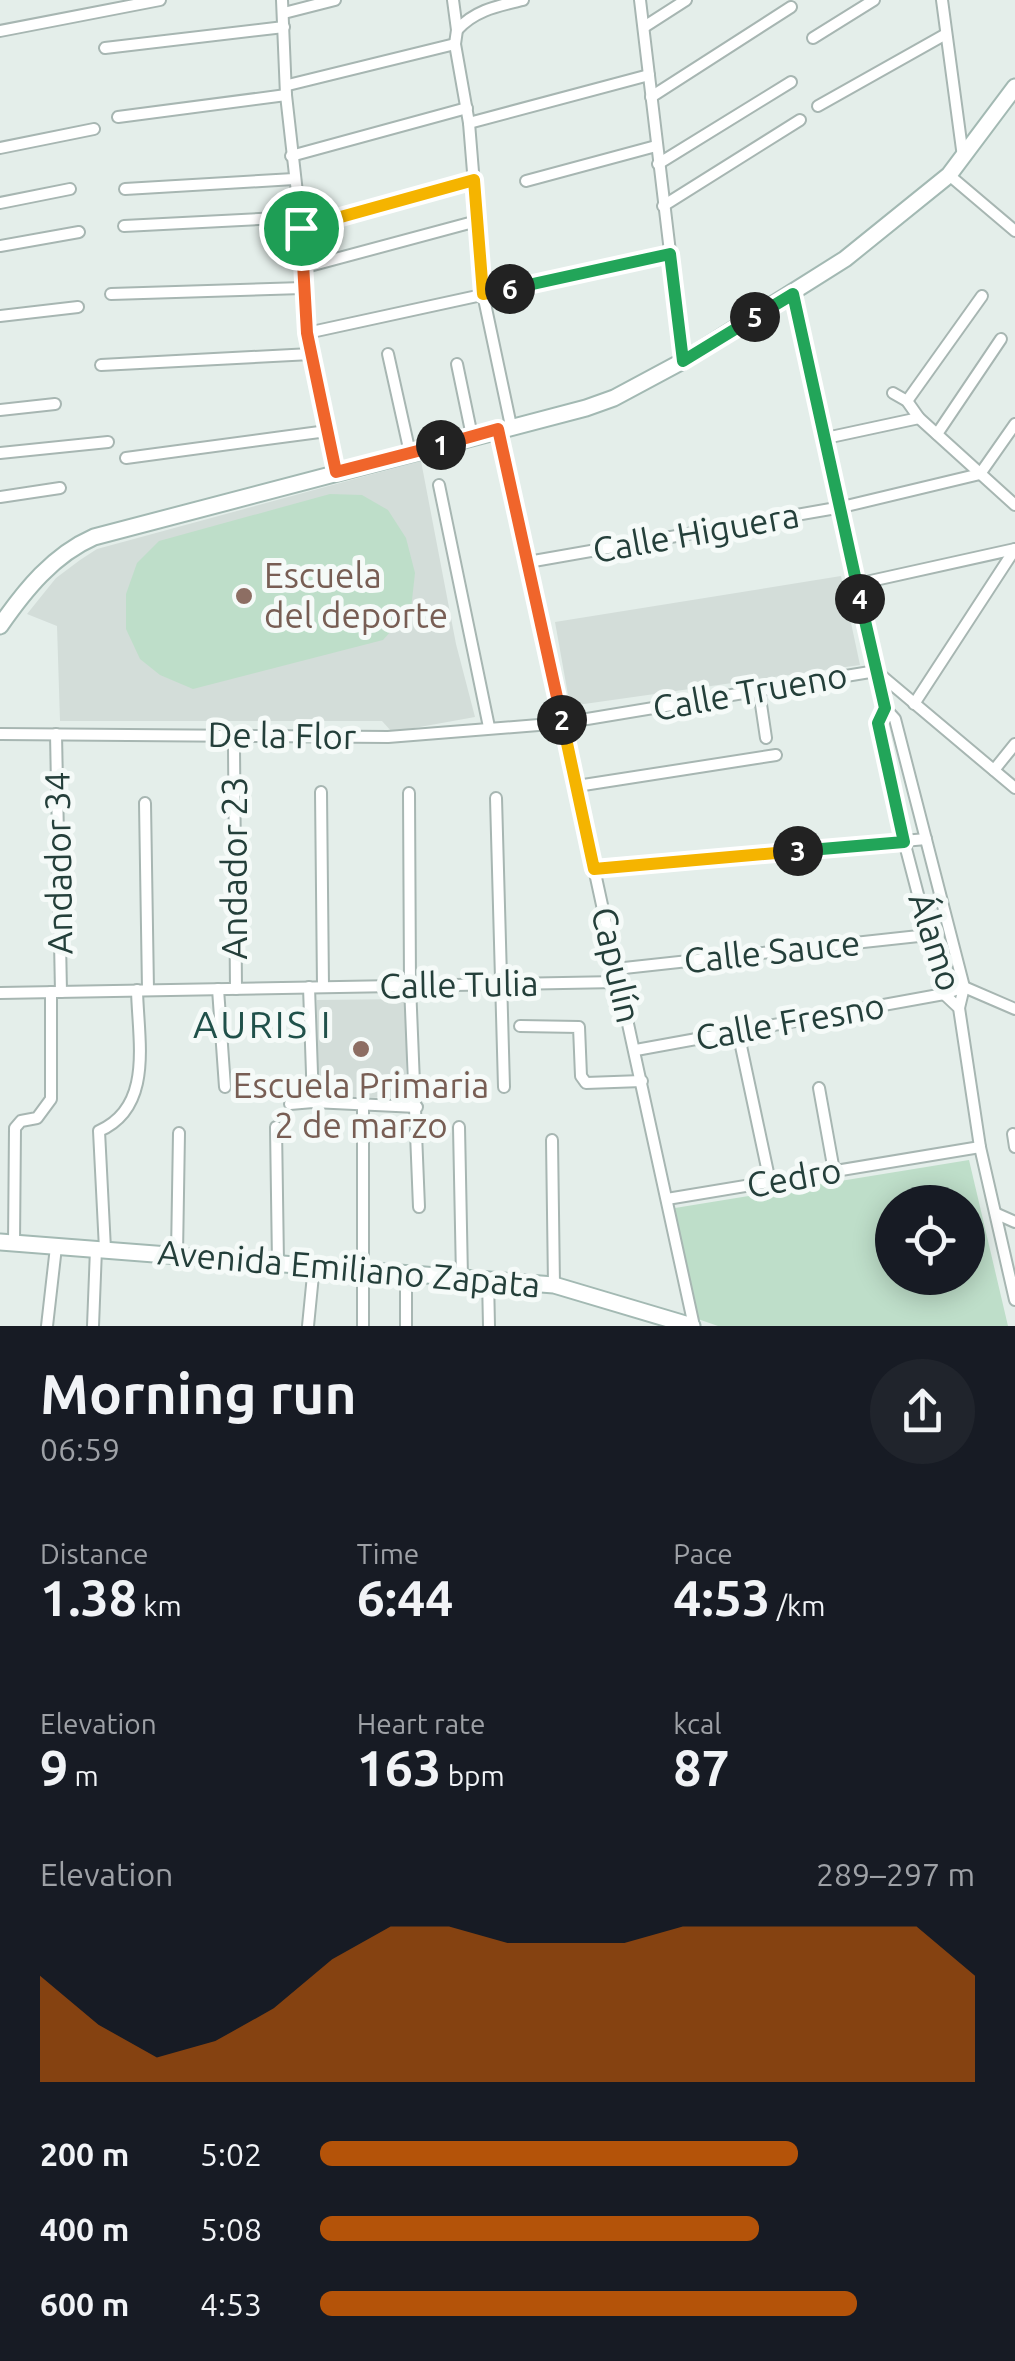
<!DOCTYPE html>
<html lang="en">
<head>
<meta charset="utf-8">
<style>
	body { margin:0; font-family:Ubuntu,sans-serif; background:#20242c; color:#f1f3f6; height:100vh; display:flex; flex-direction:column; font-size:38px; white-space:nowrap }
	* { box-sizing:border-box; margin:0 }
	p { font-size:32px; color:#9ea1a6 }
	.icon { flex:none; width:55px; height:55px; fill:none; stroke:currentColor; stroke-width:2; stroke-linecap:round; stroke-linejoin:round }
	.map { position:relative; height:1326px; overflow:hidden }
	.sheet { display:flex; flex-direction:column; background:#171b24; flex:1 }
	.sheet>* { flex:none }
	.tools { position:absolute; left:875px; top:1185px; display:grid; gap:20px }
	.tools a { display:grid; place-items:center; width:110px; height:110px; border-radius:50%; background:#171b24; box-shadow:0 5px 25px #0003; font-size:50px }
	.pin { position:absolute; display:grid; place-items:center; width:85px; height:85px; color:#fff; margin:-42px; border:5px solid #fff; border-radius:50%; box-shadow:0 2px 10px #0007 }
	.km { position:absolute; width:50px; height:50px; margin:-25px; border-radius:50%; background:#222; color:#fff; font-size:28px; line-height:50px; text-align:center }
	.round { display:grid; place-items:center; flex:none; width:105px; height:105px; border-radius:52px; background:#20242c }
	.headline { display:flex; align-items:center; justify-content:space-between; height:170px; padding:0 40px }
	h1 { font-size:55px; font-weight:600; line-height:75px }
	.figures { display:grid; grid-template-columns:repeat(3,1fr); gap:15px; height:170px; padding:10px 40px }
	.figures div { display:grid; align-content:center }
	.figures b { font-size:50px; font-weight:600 }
	.figures small { font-size:28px; font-weight:400 }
	.figures p { font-size:28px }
	.chart { height:280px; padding:20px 40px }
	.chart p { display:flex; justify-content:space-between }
	.chart svg { width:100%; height:180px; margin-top:10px; fill:#b45309; opacity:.7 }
	ul { padding:0 40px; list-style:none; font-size:32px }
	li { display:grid; grid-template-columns:160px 120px 1fr; align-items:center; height:75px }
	li i { height:25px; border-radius:12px; background:#b45309 }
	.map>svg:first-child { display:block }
</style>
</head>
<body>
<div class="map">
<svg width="1015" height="1326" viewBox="0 0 1015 1326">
	<rect width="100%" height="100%" fill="#e4eeea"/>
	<g fill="#d3ddd9">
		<polygon points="421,461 456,644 475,717 392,732 382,721 60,721 57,626 27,614 56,578 80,560 97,549"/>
		<polygon points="841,576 860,665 570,706 555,622"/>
		<polygon points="406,999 406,1098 317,1097 317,1000"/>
	</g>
	<g fill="#bedec9" fill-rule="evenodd">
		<polygon points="330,494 362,495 388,510 406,538 415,573 411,609 383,640 193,689 160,675 140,659 126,629 126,594 137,563 159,541"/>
		<path d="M969,1160L1008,1326H718L695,1318L675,1208ZM892,1202H968V1278H892Z"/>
	</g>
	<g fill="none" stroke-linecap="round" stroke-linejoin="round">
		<g stroke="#a7b6b2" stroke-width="14">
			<g id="minor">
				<polyline points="282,0 286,95 301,228 307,333 336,472"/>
				<polyline points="453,0 457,30 455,44 469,123 483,294 511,426"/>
				<polyline points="640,0 683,361"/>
				<polyline points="942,0 963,157"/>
				<polyline points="284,13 335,0"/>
				<polyline points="644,27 686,0"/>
				<path d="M457,30C475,10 498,6 523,0"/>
				<polyline points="0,31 160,0"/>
				<polyline points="813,38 874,0"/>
				<polyline points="105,48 284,27"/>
				<polyline points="288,85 455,44"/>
				<polyline points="651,97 791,7"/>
				<polyline points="818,106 946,34"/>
				<polyline points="118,117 286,95"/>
				<polyline points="469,123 649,75"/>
				<polyline points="0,148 94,129"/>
				<polyline points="291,156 467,108"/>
				<polyline points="658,164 791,82"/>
				<polyline points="949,175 1015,231"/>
				<polyline points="526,181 656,146"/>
				<polyline points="125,189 294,179"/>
				<polyline points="0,203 70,189"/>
				<polyline points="663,206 800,120"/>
				<polyline points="124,226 298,217"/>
				<polyline points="301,228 474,180"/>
				<polyline points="0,246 79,232"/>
				<polyline points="302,268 477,221"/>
				<polyline points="793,293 885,708 879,723 904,841 944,994 959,1008 980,1147 1015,1300"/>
				<polyline points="111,294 303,288"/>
				<polyline points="0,316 78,307"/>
				<polyline points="307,333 670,254"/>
				<polyline points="388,354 410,453"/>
				<polyline points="457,364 472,436"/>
				<polyline points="101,365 311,354"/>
				<polyline points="893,393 907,401 919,418 1015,505"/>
				<polyline points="907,401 982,296"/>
				<polyline points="0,410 55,404"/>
				<polyline points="498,429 694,1326"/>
				<polyline points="937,434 1001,339"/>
				<polyline points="826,438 919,418"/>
				<polyline points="0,453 108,442"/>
				<polyline points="126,458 327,431"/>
				<polyline points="439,485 489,727"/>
				<polyline points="0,497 60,488"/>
				<polyline points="528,562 842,507 980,474 1015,424"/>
				<polyline points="857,584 1015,549"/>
				<polyline points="759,691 766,738"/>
				<polyline points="914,704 1015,549"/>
				<polyline points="885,708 895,719 964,987 959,1008"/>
				<polyline points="0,734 388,737 563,723 876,671 1015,788"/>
				<polyline points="56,734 61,992"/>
				<polyline points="234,748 236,989"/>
				<polyline points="994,770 1015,744"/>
				<polyline points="577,786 776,755"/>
				<polyline points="321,792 323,987"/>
				<polyline points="409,793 410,985 419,1207"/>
				<polyline points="496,798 504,1087"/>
				<polyline points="145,803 148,990"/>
				<polyline points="594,869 926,839"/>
				<polyline points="615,969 928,935"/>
				<polyline points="309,987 313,1102"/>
				<polyline points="964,987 1015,1009"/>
				<polyline points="218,989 225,1087"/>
				<polyline points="0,993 618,982"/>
				<polyline points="520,1026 579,1027 581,1076 586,1083 642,1081"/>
				<polyline points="738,1032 770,1182"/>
				<polyline points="636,1050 944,994 964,987"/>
				<polyline points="819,1088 834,1171"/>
				<polyline points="290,1104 313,1102 417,1107"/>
				<polyline points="276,1127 278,1263"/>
				<polyline points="459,1127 462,1277"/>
				<polyline points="1013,1134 1015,1147"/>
				<polyline points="552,1140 554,1285"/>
				<polyline points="667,1199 980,1147"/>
				<polyline points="997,1214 1015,1222"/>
				<polyline points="14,1243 15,1128 21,1121 37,1118 51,1099 51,992"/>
				<path d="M105,1249L99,1131C154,1107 138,1040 137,990"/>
				<polyline points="177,1254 179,1133"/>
				<polyline points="488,1278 489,1326"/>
				<polyline points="47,1326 56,1247"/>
				<polyline points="93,1326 96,1249"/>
				<polyline points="308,1326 314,1265"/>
				<polyline points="363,1326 363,1105"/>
				<polyline points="406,1326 406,1273"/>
			</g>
		</g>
		<g stroke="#a3b9b3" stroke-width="19">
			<g id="secondary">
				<path d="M0,626C25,590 53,555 94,537L586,408L614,398L683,361L845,259L949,175L1015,87"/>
				<polyline points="0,1242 554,1285 692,1326"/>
			</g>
		</g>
		<use href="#minor" stroke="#fff" stroke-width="10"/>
		<use href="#secondary" stroke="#fff" stroke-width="15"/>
	</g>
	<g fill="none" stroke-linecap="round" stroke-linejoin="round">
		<g stroke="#fff" stroke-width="20">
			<polyline id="split-1" points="301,228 307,333 336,472 441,445"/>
		</g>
		<g stroke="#fff" stroke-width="20">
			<polyline id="split-2" points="441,445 498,429 562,720"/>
		</g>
		<g stroke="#fff" stroke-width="20">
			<polyline id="split-3" points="562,720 594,869 798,851"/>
		</g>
		<g stroke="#fff" stroke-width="20">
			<polyline id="split-4" points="798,851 904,842 878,723 885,708 860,599"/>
		</g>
		<g stroke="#fff" stroke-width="20">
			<polyline id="split-5" points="755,317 793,294 860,599"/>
		</g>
		<g stroke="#fff" stroke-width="20">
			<polyline id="split-6" points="510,289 670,254 683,361 755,317"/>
		</g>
		<g stroke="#fff" stroke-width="20">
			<polyline id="split-7" points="301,228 474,180 483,294 510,289"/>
		</g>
		<use href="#split-1" stroke="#f0652b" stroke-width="12"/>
		<use href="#split-2" stroke="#f0652b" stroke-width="12"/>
		<use href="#split-3" stroke="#f5b400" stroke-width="12"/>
		<use href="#split-4" stroke="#22a559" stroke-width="12"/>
		<use href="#split-5" stroke="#22a559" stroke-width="12"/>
		<use href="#split-6" stroke="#22a559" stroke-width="12"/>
		<use href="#split-7" stroke="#f5b400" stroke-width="12"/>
	</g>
	<g fill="#8d6e63" stroke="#f5faf8" stroke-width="4">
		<circle cx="244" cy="596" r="10"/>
		<circle cx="361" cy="1049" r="10"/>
	</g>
	<g text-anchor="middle" stroke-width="10" stroke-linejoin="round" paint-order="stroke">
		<g font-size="35" fill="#243f3a" stroke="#f5faf8">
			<text transform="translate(696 533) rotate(-10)" y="12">Calle Higuera</text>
			<text transform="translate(750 692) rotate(-10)" y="12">Calle Trueno</text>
			<text transform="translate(282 736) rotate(1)" y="12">De la Flor</text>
			<text transform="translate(59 863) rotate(-91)" y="12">Andador 34</text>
			<text transform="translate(235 868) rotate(-90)" y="12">Andador 23</text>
			<text transform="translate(935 942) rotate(72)" y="12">Álamo</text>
			<text transform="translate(772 952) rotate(-6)" y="12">Calle Sauce</text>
			<text transform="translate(616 965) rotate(77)" y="12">Capulín</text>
			<text transform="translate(459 985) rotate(-1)" y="12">Calle Tulia</text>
			<text transform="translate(790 1022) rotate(-10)" y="12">Calle Fresno</text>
			<text transform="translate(794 1178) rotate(-10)" y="12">Cedro</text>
			<text transform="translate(349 1269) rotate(5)" y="12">Avenida Emiliano Zapata</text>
		</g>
		<g font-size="35" fill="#785e54" stroke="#f5faf8" text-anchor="start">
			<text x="264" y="588">Escuela<tspan x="264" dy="40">del deporte</tspan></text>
			<text x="361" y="1098" text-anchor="middle">Escuela Primaria<tspan x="361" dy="40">2 de marzo</tspan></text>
		</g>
		<g font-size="38" letter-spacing="2.5" fill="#20514a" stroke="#f5faf8">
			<text x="263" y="1038">AURIS I</text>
		</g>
	</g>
</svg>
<div class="tools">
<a><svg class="icon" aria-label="locate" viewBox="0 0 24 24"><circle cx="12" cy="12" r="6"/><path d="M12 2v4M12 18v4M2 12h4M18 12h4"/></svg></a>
</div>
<div class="pin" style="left:301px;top:228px;background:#1e9e55"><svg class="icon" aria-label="arrive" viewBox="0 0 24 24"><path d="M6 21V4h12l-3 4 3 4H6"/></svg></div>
<b class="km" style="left:441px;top:445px">1</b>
<b class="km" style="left:562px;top:720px">2</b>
<b class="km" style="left:798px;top:851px">3</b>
<b class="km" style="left:860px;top:599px">4</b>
<b class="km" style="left:755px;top:317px">5</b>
<b class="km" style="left:510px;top:289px">6</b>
</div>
<section class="sheet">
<div class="headline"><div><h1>Morning run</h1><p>06:59</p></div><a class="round"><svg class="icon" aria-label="share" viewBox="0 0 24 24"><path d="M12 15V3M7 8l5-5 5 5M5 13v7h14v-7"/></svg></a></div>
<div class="figures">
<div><p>Distance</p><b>1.38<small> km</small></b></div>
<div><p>Time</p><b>6:44</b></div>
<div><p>Pace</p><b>4:53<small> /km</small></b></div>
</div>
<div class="figures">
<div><p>Elevation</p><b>9<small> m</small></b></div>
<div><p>Heart rate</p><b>163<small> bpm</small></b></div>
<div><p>kcal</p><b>87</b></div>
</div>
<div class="chart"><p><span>Elevation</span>289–297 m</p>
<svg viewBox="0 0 160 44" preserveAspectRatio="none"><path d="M0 44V18L10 30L20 38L30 34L40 26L50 14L60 6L70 6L80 10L90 10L100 10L110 6L120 6L130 6L140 6L150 6L160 18V44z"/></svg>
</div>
<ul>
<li><b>200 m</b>5:02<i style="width:73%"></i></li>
<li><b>400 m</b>5:08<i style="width:67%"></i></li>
<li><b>600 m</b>4:53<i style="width:82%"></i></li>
</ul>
</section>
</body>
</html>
